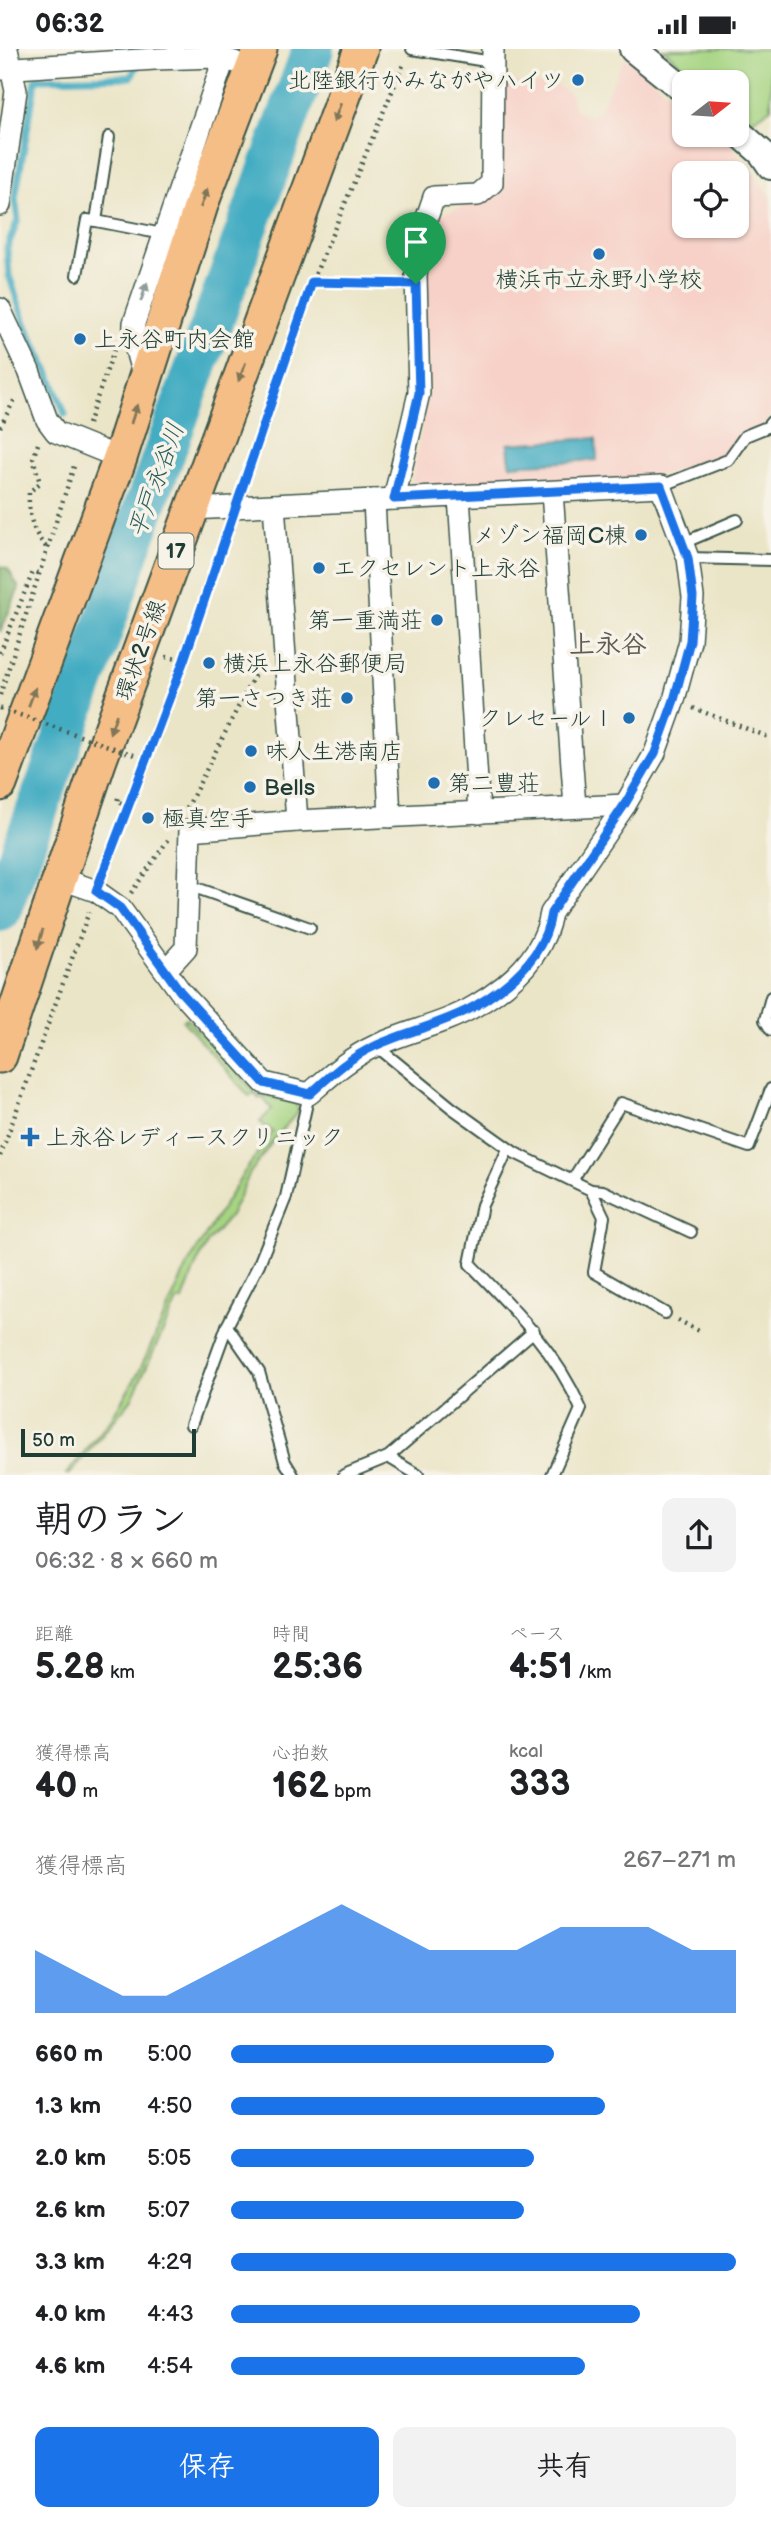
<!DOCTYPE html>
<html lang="ja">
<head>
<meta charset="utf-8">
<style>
	body { margin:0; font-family:"Balsamiq Sans","Klee One",sans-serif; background:#f2f2f2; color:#202124; height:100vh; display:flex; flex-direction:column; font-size:26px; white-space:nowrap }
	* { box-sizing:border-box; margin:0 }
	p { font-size:23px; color:#757577 }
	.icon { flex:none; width:38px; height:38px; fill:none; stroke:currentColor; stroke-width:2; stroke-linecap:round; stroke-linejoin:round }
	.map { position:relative; height:1426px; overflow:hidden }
	.drawer { display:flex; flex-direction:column; background:#fff; flex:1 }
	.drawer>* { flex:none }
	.needle { width:46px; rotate:73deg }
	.buttons { position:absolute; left:672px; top:21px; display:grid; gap:14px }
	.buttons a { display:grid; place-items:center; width:77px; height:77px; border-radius:14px; background:#fff; box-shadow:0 2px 5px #0004; font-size:35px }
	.scale { position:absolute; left:21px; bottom:18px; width:175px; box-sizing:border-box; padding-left:7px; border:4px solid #1f3d34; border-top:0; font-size:19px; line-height:24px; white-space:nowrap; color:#1f3d34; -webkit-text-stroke:5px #f7f3e8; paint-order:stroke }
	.pin { position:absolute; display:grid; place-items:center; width:60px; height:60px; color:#fff; margin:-72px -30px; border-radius:50% 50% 50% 0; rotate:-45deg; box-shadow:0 0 7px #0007 }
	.pin .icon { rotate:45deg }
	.round { display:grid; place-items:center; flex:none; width:74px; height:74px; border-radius:14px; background:#f2f2f2 }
	.overview { display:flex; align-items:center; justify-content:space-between; height:119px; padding:0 35px }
	h1 { font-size:38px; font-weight:700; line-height:52px }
	.stats { display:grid; grid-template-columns:repeat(3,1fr); gap:10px; height:119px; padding:7px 35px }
	.stats div { display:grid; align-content:center }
	.stats b { font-size:35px; font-weight:700 }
	.stats small { font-size:19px; font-weight:400 }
	.stats p { font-size:19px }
	.chart { height:196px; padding:14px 35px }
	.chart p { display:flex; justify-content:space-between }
	.chart svg { width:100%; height:126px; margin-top:7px; fill:#1a73e8; opacity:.7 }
	.cta { display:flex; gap:14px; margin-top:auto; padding:14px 35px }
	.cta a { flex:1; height:80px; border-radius:14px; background:#1a73e8; color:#fff; font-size:28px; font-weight:700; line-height:80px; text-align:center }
	.cta a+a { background:#f2f2f2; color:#202124 }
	ul { padding:0 35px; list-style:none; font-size:23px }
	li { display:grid; grid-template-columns:112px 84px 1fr; align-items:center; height:52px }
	li i { height:18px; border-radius:9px; background:#1a73e8 }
	.status { display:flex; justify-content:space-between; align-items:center; height:49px; padding:0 35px; background:#fff; direction:ltr }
	.status svg { height:19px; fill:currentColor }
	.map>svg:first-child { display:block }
</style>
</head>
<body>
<div class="status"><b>06:32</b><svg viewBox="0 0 49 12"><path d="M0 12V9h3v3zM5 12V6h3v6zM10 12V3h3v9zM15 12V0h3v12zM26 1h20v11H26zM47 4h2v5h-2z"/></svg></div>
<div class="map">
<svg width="771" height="1426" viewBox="0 0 771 1426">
	<rect width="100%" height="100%" fill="#f7f3e8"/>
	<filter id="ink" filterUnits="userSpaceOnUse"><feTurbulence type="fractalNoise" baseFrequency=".0143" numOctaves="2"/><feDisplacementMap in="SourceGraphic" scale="14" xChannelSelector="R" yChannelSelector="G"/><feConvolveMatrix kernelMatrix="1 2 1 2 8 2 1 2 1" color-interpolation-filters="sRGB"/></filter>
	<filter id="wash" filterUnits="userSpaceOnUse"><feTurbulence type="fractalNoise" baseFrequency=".00686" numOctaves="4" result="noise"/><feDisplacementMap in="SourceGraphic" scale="28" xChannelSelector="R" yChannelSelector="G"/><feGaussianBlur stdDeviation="1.57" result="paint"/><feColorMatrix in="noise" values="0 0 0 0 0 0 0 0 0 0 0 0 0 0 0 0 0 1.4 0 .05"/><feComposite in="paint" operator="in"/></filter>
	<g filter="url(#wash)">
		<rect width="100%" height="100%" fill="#ebe5c8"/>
		<path fill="#f7d1c8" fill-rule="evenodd" d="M625,8L684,57V86H719L733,98L771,148V363L766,374L725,409L652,428L420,439L412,431L428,346L424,229L435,171L444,164L484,150L498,32L557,36L569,44L575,60L587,68L597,65ZM684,124H737V177H684Z"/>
		<g fill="#a6d482" stroke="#62885b" stroke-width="2">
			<polygon points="663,0 771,0 771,59 749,73 737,62 737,33 702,33"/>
			<polygon points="186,969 257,1045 295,1053 299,1062 278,1085 250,1124 230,1167 208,1193 196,1216 183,1251 177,1252 131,1351 70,1425 66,1425 109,1373 139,1323 188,1215 245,1122 273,1083 260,1073 272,1060 262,1048 259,1050 254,1044 249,1047 183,972"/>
		</g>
		<polygon fill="#84b670" stroke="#527a52" stroke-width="2" points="0,517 8,520 19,539 0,583"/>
		<polygon fill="#43acc2" stroke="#31747b" stroke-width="2" points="596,389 597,411 510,416 508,395"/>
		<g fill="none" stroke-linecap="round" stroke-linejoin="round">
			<polyline stroke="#43acc2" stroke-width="7" points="65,365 52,331 25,274 9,226 7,199 18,171 15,149 36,30 131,28 146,0"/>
			<polyline stroke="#43acc2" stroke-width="42" points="0,862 91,614 143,462 313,0"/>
		</g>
	</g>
	<g filter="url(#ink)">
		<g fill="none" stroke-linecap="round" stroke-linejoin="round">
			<g stroke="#3e564a" stroke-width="14">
				<g id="service">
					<polyline points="412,0 492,13"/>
					<polyline points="109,88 96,172 168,186"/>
					<polyline points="77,226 87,171 96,172"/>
					<polyline points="661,437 728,411 745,387 767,378 771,373"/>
					<polyline points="683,494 737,471"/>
					<polyline points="688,509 771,511"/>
					<polyline points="188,836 310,879"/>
					<polyline points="771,948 765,971 771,981"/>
					<polyline points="375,996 452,1059 515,1104 591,1141 604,1168 594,1223 665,1264"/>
					<path d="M508,1100L482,1156L470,1215C513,1259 556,1302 581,1360L552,1426"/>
					<polyline points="573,1130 621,1054 749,1098 771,1040"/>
					<polyline points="591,1141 603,1142 691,1183"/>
					<polyline points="227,1277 259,1323 285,1413 293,1426"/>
					<polyline points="191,1376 227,1277 259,1215 286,1148 309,1045"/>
					<polyline points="388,1408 418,1426"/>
					<polyline points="344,1426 388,1408 534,1282"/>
				</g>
			</g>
			<g stroke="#3e564a" stroke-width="24">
				<g id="minor">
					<polyline points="0,20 155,10 217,8 235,13"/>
					<polyline points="0,156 16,42 7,0"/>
					<polyline points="0,260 29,322 47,371 56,383 120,409"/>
					<path d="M145,330C138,311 133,294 134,274L224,10"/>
					<polyline points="552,443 575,758"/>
					<polyline points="459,447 479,764"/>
					<polyline points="394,450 419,344 416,226 423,180 434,148 478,146 492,134 493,0"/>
					<polyline points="374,451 390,768"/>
					<polyline points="274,456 297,772"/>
					<path d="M59,829L96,842L120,859L180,942L264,1034L309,1045C330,1027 349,1009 375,997C407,982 445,975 475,957C511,936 544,906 551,864L625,756L655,704L674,651L690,592L693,548L688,509L661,437L191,460"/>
					<polyline points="166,921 186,899 190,781 297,772 625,756"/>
				</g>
			</g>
			<g stroke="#3e564a" stroke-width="30">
				<g id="tertiary">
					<polyline points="633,0 684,41"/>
					<polyline points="737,82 762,104 771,117"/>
				</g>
			</g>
			<g stroke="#3e564a" stroke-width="37">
				<g id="primary">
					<polyline points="0,735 120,409 202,153 260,0"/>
					<polyline points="0,1007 99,713 361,0"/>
				</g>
			</g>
			<g stroke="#3e564a" stroke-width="4.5" stroke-dasharray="2 5" stroke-linecap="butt">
				<polyline points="312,233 398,235"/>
				<polyline points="88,375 114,301"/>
				<polyline points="0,378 16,348"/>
				<path d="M38,395L33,409L40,434L29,443C28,464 32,484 47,499"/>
				<polyline points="243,437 312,233 404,14"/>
				<polyline points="0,604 33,523 39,524"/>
				<polyline points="166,608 184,611"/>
				<polyline points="0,646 75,414"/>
				<polyline points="693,659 771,689"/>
				<polyline points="118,749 117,753 128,756"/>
				<polyline points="187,759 262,611"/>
				<polyline points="105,823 184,611 229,479"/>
				<polyline points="131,844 168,791"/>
				<polyline points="0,1107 89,863"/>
				<polyline points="678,1271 699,1282"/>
			</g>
			<use href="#service" stroke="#fff" stroke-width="10"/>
			<use href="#minor" stroke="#fff" stroke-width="21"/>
			<use href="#tertiary" stroke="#fff" stroke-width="26"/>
			<use href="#primary" stroke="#f6be87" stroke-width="33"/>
			<polyline stroke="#3e564a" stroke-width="4.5" stroke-dasharray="2 5" stroke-linecap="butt" points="0,659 134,706"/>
		</g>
		<defs><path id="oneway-solid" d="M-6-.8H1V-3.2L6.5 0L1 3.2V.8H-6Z" transform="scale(1.75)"/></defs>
		<g fill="#807759">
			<use href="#oneway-solid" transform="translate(337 64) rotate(111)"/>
			<use href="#oneway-solid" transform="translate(204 149) rotate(-70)"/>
			<use href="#oneway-solid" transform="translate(242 323) rotate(111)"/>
			<use href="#oneway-solid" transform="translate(134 365) rotate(-72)"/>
			<use href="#oneway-solid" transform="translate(32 648) rotate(-70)"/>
			<use href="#oneway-solid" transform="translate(113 675) rotate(110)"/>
			<use href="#oneway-solid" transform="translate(40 890) rotate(107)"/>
		</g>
		<use fill="#8f9e9a" href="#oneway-solid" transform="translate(144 243) rotate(-71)"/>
	</g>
	<g fill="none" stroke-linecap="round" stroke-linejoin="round" filter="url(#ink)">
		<g stroke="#fff" stroke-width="14">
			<path id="route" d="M312,233L416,235L419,344L394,450L661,437L688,509L693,548L690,592L674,651L655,704L625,755L551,864C545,906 511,936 475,957C444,975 407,982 375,997C350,1008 330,1027 310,1045L264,1034L180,942L120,859L96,842L184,611Z"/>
		</g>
		<use href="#route" stroke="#1a73e8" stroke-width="9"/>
	</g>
	<g fill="#1f6fb2" stroke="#f7f3e8" stroke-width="2.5">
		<circle cx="578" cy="31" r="7"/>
		<circle cx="599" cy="205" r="7"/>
		<circle cx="80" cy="290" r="7"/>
		<circle cx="641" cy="486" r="7"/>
		<circle cx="319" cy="519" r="7"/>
		<circle cx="437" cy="571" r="7"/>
		<circle cx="209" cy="614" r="7"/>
		<circle cx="347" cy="649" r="7"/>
		<circle cx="629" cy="669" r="7"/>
		<circle cx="251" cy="702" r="7"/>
		<circle cx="434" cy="734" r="7"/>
		<circle cx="250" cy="738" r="7"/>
		<circle cx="148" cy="769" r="7"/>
		<path d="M26.5 1077.5h7v7h7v7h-7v7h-7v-7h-7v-7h7z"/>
	</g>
	<g text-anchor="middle" stroke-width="7" stroke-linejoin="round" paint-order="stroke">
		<rect fill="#f7f3e8" stroke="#60746a" stroke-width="2" x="158.5" y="484.5" width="35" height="35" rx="5"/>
		<g font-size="21" font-weight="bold" fill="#1f3d34">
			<text x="176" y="509">17</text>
		</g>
		<g font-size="23" fill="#1f3d34" stroke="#f7f3e8" text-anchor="start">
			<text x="564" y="39" text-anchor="end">北陸銀行かみながやハイツ</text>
			<text x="599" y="238" text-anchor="middle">横浜市立永野小学校</text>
			<text x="94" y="298">上永谷町内会館</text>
			<text x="627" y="494" text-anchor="end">メゾン福岡C棟</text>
			<text x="333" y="527">エクセレント上永谷</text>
			<text x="423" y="579" text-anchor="end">第一重満荘</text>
			<text x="223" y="622">横浜上永谷郵便局</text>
			<text x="333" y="657" text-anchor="end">第一さつき荘</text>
			<text x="615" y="677" text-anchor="end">クレセールⅠ</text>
			<text x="265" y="710">味人生港南店</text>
			<text x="448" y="742">第二豊荘</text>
			<text x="264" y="746">Bells</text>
			<text x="162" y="777">極真空手</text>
			<text x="46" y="1096">上永谷レディースクリニック</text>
		</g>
		<g font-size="23" fill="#1f3d34" stroke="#f7f3e8">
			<text transform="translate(140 601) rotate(-70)" y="8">環状2号線</text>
		</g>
		<g font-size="24" font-style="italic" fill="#2a5e5f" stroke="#f7f3e8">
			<text transform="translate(156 431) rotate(-70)" y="8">平戸永谷川</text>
		</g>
		<g font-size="26" font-weight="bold" fill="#605b54" stroke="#f7f3e8">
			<text x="608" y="604">上永谷</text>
		</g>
	</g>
</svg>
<div class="buttons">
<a><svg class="needle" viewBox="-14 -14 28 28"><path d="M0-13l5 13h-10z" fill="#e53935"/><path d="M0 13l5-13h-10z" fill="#757577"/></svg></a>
<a><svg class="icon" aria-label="locate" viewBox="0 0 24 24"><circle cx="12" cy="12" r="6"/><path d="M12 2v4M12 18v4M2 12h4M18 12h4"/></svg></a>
</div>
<div class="scale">50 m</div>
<div class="pin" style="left:416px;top:235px;background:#1e9e55"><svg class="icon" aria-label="arrive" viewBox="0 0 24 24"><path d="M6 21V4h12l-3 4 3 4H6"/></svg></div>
</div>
<section class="drawer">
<div class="overview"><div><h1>朝のラン</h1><p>06:32 · 8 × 660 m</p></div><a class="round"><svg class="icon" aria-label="share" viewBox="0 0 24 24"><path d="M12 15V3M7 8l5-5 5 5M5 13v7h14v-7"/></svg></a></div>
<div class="stats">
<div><p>距離</p><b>5.28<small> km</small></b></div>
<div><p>時間</p><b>25:36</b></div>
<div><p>ペース</p><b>4:51<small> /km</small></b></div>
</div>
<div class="stats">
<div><p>獲得標高</p><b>40<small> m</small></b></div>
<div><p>心拍数</p><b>162<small> bpm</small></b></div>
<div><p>kcal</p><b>333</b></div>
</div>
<div class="chart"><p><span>獲得標高</span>267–271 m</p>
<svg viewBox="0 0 160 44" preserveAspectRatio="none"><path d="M0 44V22L10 30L20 38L30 38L40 30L50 22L60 14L70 6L80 14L90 22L100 22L110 22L120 14L130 14L140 14L150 22L160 22V44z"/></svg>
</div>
<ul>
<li><b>660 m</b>5:00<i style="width:64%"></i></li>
<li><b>1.3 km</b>4:50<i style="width:74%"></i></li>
<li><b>2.0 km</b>5:05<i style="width:60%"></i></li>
<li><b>2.6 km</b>5:07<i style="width:58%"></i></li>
<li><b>3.3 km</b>4:29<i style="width:100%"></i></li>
<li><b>4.0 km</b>4:43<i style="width:81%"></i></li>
<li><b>4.6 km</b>4:54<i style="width:70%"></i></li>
</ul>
<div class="cta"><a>保存</a><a>共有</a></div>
</section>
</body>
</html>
